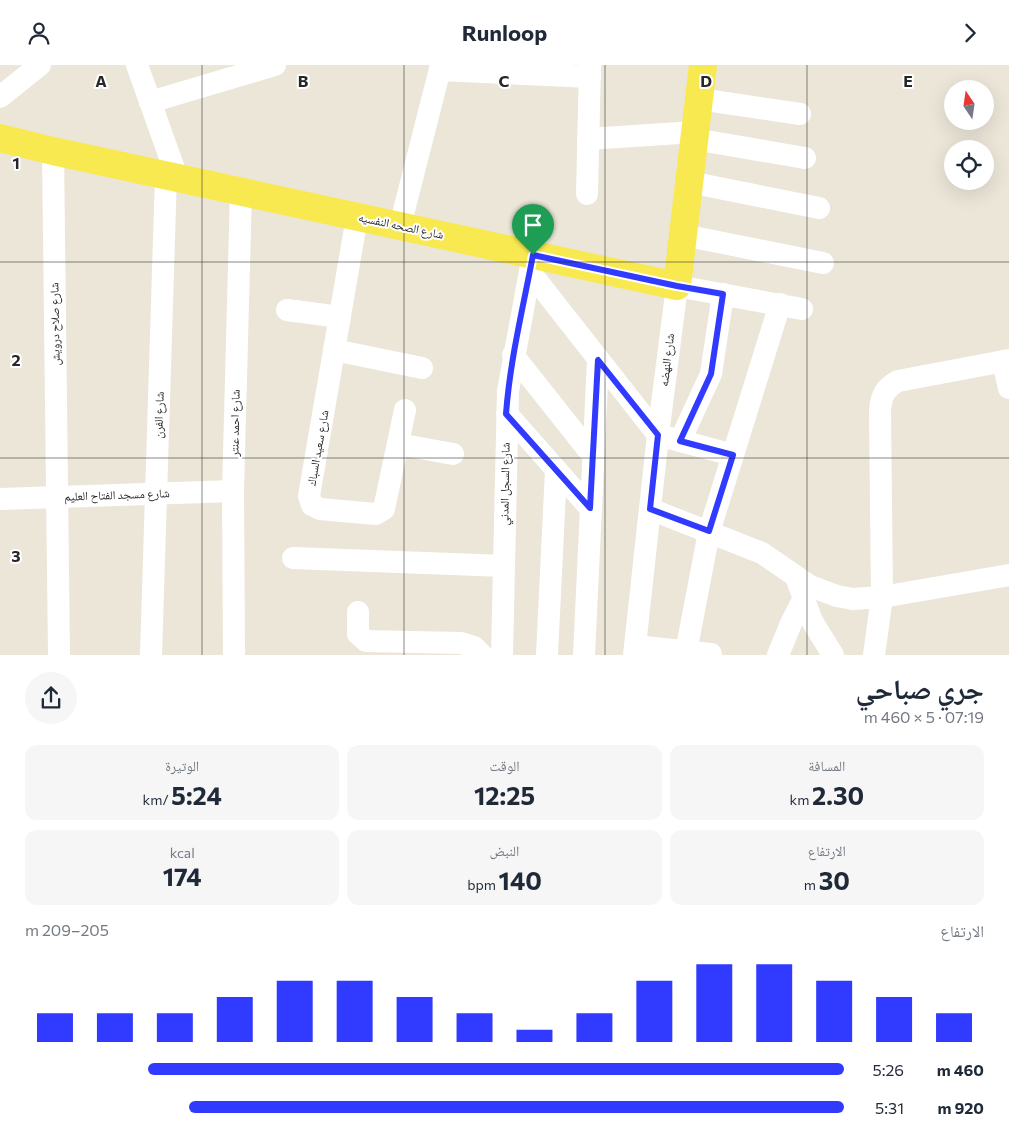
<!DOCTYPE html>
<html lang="ar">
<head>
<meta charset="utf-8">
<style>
	body { margin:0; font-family:Commissioner,"Noto Naskh Arabic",sans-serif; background:#f6f6f7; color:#1f2937; direction:rtl; height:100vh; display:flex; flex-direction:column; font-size:19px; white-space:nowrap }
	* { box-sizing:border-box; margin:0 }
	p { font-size:16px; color:#747a83 }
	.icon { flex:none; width:28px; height:28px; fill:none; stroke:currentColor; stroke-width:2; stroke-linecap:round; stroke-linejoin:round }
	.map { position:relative; height:590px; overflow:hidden; direction:ltr }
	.side { display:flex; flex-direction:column; background:#fff; flex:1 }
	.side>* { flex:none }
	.needle { width:32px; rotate:347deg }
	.tools { position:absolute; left:944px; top:15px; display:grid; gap:10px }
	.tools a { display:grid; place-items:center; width:50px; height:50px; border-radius:50%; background:#fff; box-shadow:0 5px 20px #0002; font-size:25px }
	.pin { position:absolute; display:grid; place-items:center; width:42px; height:42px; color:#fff; margin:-51px -21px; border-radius:50% 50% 50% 0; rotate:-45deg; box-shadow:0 0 5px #0007 }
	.pin .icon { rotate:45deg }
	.round { display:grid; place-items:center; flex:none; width:52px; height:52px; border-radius:26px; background:#f6f6f7 }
	.head { display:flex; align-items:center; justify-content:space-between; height:85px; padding:0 25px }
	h1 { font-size:28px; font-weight:700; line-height:38px }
	.figures { display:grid; grid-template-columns:repeat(3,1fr); gap:8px; height:85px; padding:5px 25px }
	.figures div { display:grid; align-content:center; border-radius:12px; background:#f6f6f7; text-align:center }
	.figures b { font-size:25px; font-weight:700 }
	.figures small { font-size:14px; font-weight:400 }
	.figures p { font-size:14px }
	.chart { height:140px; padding:10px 25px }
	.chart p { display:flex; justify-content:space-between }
	.chart svg { width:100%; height:90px; margin-top:5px; stroke:#313aff; stroke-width:6 }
	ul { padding:0 25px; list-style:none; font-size:16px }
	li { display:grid; grid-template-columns:80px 60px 1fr; align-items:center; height:38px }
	li i { height:12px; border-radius:6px; background:#313aff }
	header { display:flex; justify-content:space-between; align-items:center; height:65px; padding:0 25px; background:#fff; font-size:22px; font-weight:700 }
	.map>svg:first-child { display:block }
</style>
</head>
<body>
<header><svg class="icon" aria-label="forward" viewBox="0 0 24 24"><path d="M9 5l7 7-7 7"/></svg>Runloop<svg class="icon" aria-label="person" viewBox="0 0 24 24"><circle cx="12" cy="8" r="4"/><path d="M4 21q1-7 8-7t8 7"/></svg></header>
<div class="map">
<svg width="1009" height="590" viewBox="0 0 1009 590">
	<rect width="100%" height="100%" fill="#ebe6d8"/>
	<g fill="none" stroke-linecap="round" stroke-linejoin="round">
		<g stroke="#fff" stroke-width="22">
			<polyline points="137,0 177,112"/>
			<polyline points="440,5 590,12"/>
			<polyline points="0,32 40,0"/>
			<polyline points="699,34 800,49"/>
			<polyline points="150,37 275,0"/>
			<polyline points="588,74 695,67"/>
			<polyline points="694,74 805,93"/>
			<polyline points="53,86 59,590"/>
			<polyline points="689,117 819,143"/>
			<polyline points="587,129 590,0"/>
			<polyline points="357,152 309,431 312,440 320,444 376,449 384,444 405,345"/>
			<polyline points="400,161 441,0"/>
			<polyline points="683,170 823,198"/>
			<polyline points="530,207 658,370 733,390"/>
			<polyline points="287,245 340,252"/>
			<polyline points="334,285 422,303"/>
			<polyline points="513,290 593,391"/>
			<polyline points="1003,296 1009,323"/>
			<polyline points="507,349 590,443"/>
			<polyline points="680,376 711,309 723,229"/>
			<polyline points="398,379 453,389"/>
			<polyline points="0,434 233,426"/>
			<polyline points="650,444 762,488 810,521 837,531 853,534 882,532 1009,510"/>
			<polyline points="293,493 504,501"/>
			<polyline points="796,512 812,556 833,590"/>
			<polyline points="358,547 358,569 366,576 461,578 474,582 482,590"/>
			<polyline points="635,581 711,589"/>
			<polyline points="686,587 709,467 780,239"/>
			<polyline points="151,590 166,110"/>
			<polyline points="234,590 233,426 241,126"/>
			<polyline points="502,590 508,326 533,190"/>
			<polyline points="547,590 556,405"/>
			<polyline points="584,590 598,295"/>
			<polyline points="634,590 658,370 677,221 802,244"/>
			<polyline points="778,590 792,556 803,535"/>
			<path d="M874,590L882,532L880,346C881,331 885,323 898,316L1009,295"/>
		</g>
		<polyline stroke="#f8e950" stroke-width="28" points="0,73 53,86 677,221 703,0"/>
	</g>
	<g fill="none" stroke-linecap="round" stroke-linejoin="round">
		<g stroke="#fff" stroke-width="10">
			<path id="route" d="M533,190L677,221L723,229L711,309L680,376L733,390L709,466L650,444L658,370L598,295L590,443L506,349C510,295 523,243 533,190Z"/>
		</g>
		<use href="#route" stroke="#313aff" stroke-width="6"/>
	</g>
	<path fill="none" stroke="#272727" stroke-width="1" stroke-opacity="0.55" d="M202,0V590M404,0V590M605,0V590M807,0V590M0,197H1009M0,393H1009"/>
	<g text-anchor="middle" stroke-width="4" stroke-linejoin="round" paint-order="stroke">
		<g font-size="12" fill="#272727" stroke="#fff">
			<text transform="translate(401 161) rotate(12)" y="4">شارع الصحه النفسيه</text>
			<text transform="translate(55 259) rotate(-91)" y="4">شارع صلاح درويش</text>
			<text transform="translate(667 295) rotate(-83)" y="4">شارع النهضه</text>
			<text transform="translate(159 350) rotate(-88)" y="4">شارع الفرن</text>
			<text transform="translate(235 358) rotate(-89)" y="4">شارع احمد عنتر</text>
			<text transform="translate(318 383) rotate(-80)" y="4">شارع سعيد السباك</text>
			<text transform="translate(505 419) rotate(-89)" y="4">شارع السجل المدني</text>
			<text transform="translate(117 430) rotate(-2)" y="4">شارع مسجد الفتاح العليم</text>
		</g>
	</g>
	<g font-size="16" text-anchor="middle" font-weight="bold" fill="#272727" stroke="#fff" stroke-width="4" stroke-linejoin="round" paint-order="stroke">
		<text x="101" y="22">A</text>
		<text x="303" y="22">B</text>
		<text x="504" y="22">C</text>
		<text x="706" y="22">D</text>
		<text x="908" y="22">E</text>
		<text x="16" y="104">1</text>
		<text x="16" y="301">2</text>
		<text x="16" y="497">3</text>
	</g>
</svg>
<div class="tools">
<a><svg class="needle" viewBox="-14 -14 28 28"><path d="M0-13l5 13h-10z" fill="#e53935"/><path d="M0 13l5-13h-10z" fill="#747a83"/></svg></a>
<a><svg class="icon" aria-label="locate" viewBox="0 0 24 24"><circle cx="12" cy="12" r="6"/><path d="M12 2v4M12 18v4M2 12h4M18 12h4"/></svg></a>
</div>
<div class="pin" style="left:533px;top:190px;background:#1e9e55"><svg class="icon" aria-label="arrive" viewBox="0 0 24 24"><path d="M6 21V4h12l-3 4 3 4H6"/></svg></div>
</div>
<section class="side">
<div class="head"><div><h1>جري صباحي</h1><p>07:19 · 5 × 460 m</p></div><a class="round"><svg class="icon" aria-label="share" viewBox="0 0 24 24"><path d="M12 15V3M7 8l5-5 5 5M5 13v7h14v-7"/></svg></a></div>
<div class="figures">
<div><p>المسافة</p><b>2.30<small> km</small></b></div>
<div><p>الوقت</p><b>12:25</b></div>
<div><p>الوتيرة</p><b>5:24<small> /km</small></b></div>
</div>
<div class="figures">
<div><p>الارتفاع</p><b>30<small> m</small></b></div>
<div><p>النبض</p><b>140<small> bpm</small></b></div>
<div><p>kcal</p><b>174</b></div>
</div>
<div class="chart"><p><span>الارتفاع</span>205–209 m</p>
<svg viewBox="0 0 160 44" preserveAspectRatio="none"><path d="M5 44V30M15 44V30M25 44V30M35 44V22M45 44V14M55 44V14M65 44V22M75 44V30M85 44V38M95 44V30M105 44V14M115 44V6M125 44V6M135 44V14M145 44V22M155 44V30"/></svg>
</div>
<ul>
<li><b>460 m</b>5:26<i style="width:85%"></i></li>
<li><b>920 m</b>5:31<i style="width:80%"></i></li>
</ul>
</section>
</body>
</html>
